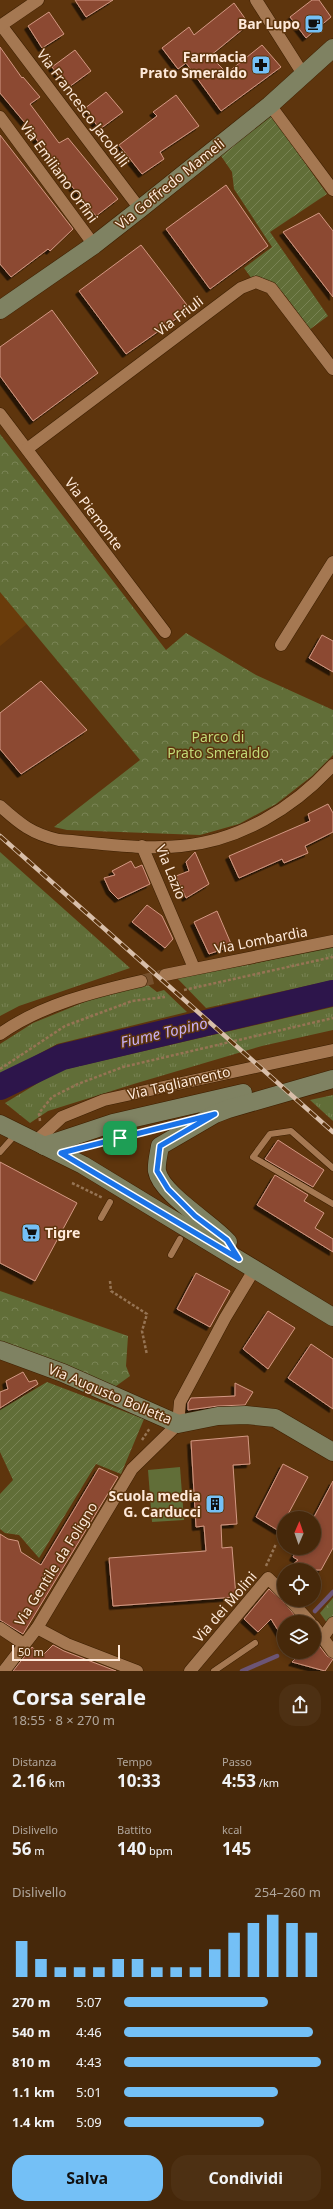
<!DOCTYPE html>
<html lang="it">
<head>
<meta charset="utf-8">
<style>
	body { margin:0; font-family:"Noto Sans",sans-serif; background:#4d3013; color:#f1f3f6; height:100vh; display:flex; flex-direction:column; font-size:15px; white-space:nowrap }
	* { box-sizing:border-box; margin:0 }
	p { font-size:13px; color:#b0a69c }
	.icon { flex:none; width:22px; height:22px; fill:none; stroke:currentColor; stroke-width:2; stroke-linecap:round; stroke-linejoin:round }
	.map { position:relative; height:1671px; overflow:hidden }
	.panel { display:flex; flex-direction:column; background:#46280a; flex:1 }
	.panel>* { flex:none }
	.needle { width:26px; rotate:2deg }
	.controls { position:absolute; left:277px; top:1511px; display:grid; gap:8px }
	.controls a { display:grid; place-items:center; width:44px; height:44px; border-radius:50%; background:#46280a; box-shadow:0 2px 6px #0003,0 0 0 1px #5e442b; font-size:20px }
	.scale { position:absolute; left:12px; bottom:10px; width:108px; box-sizing:border-box; padding-left:4px; border:2px solid #fee9d9; border-top:0; font-size:11px; line-height:14px; white-space:nowrap; color:#fee9d9; -webkit-text-stroke:3px #5e350d; paint-order:stroke }
	.pin { position:absolute; display:grid; place-items:center; width:34px; height:34px; color:#fff; margin:-17px; border-radius:8px; box-shadow:0 2px 6px #0006 }
	.round { display:grid; place-items:center; flex:none; width:42px; height:42px; border-radius:16px; background:#4d3013 }
	.overview { display:flex; align-items:center; justify-content:space-between; height:68px; padding:0 12px }
	h1 { font-size:22px; font-weight:700; line-height:30px }
	.metrics { display:grid; grid-template-columns:repeat(3,1fr); gap:6px; height:68px; padding:4px 12px }
	.metrics div { display:grid; align-content:center }
	.metrics b { font-size:17px; font-weight:700 }
	.metrics small { font-size:11px; font-weight:400 }
	.metrics p { font-size:11px }
	.chart { height:112px; padding:8px 12px }
	.chart p { display:flex; justify-content:space-between }
	.chart svg { width:100%; height:72px; margin-top:4px; stroke:#74c0f6; stroke-width:6 }
	.primary-button { display:flex; gap:8px; margin-top:auto; padding:8px 12px }
	.primary-button a { flex:1; height:46px; border-radius:16px; background:#74c0f6; color:#111; font-size:16px; font-weight:700; line-height:46px; text-align:center }
	.primary-button a+a { background:#4d3013; color:#f1f3f6 }
	ul { padding:0 12px; list-style:none; font-size:13px }
	li { display:grid; grid-template-columns:64px 48px 1fr; align-items:center; height:30px }
	li i { height:10px; border-radius:5px; background:#74c0f6 }
	.map>svg:first-child { display:block }
</style>
</head>
<body>
<div class="map">
<svg width="333" height="1671" viewBox="0 0 333 1671">
	<defs>
		<pattern id="grass-tufts" width="24" height="20" patternUnits="userSpaceOnUse"><rect width="24" height="20" fill="#616e38"/><path d="M3 7l-1-3M5 7V3M7 7l1-3M15 17l-1-3M17 17v-4M19 17l1-3" fill="none" stroke="#798354"/></pattern>
		<pattern id="park-crowns" width="20" height="18" patternUnits="userSpaceOnUse"><rect width="20" height="18" fill="#616e38"/><path d="M2 6a3 3 0 1 1 6 0M12 15a3 3 0 1 1 6 0" fill="none" stroke="#798354"/></pattern>
		<pattern id="garden-furrows" width="10" height="10" patternUnits="userSpaceOnUse"><rect width="10" height="10" fill="#616e38"/><path d="M-1 1l2-2M0 10L10 0M9 11l2-2" fill="none" stroke="#798354"/></pattern>
		<filter id="shadow"><feDropShadow dx="-3.5" dy="3.5" stdDeviation="0" flood-color="#0009"/></filter>
	</defs>
	<rect width="100%" height="100%" fill="#5e350d"/>
	<polygon fill="#6a3c0b" points="0,592 27,624 0,646"/>
	<g fill="url(#grass-tufts)">
		<polygon points="0,852 130,968 19,1006 0,1016"/>
		<polygon points="333,946 333,980 206,1008 176,977 253,964"/>
		<polygon points="148,985 157,992 164,990 187,1012 57,1044 0,1075 0,1044 33,1023 104,994"/>
		<polygon points="333,1007 333,1030 262,1046 137,1083 48,1111 30,1123 5,1103 58,1071"/>
		<polygon points="333,1095 333,1121 310,1100"/>
	</g>
	<g fill="url(#park-crowns)">
		<polygon points="0,434 166,650 186,633 256,675 333,710 333,755 312,776 276,804 239,824 200,835 67,830 54,827 140,760 0,592"/>
		<polygon points="0,1291 128,1336 126,1366 130,1376 112,1389 0,1348"/>
		<polygon points="333,1598 333,1616 327,1623 320,1613"/>
	</g>
	<g fill="url(#garden-furrows)">
		<path d="M269,112L327,194L270,232L328,316L309,330C297,313 276,272 252,279L244,268L272,247L234,189L232,172L219,153Z"/>
		<polygon points="47,1382 144,1419 121,1474 96,1464 39,1558 19,1535 5,1533 0,1529 0,1494 13,1480 0,1452 0,1410"/>
	</g>
	<polygon fill="#616e38" points="180,1467 184,1520 152,1522 148,1470"/>
	<g fill="none" stroke-linecap="round" stroke-linejoin="round">
		<g stroke="#6c5576" stroke-width="4.5">
			<polyline points="315,1611 333,1592"/>
			<polyline points="242,1671 277,1656"/>
		</g>
		<polyline stroke="#2d154b" stroke-width="26" points="0,1087 62,1057 333,993"/>
	</g>
	<g fill="#8c4a32" stroke="#d39883" filter="url(#shadow)">
		<polygon points="75,0 113,0 86,17"/>
		<polygon points="312,0 319,0 331,17 306,38 290,17"/>
		<polygon points="234,3 249,24 210,56 227,73 262,45 281,67 221,111 186,63 178,69 162,48 189,27 194,35"/>
		<polygon points="49,12 64,34 42,48 28,26"/>
		<polygon points="0,47 22,78 23,77 40,97 30,104 59,143 68,138 118,199 96,216 66,179 65,180 25,123 0,93"/>
		<polygon points="75,50 91,71 69,87 52,67"/>
		<polygon points="106,92 123,112 100,129 84,109"/>
		<polygon points="176,95 199,126 160,152 164,159 142,174 119,145 157,116 153,112"/>
		<polygon points="0,135 73,229 50,251 48,249 11,277 0,264"/>
		<polygon points="226,185 268,246 210,289 166,229"/>
		<polygon points="319,213 333,231 333,297 283,232"/>
		<polygon points="141,245 190,309 126,354 79,291"/>
		<polygon points="52,310 98,373 33,421 0,376 0,347"/>
		<polygon points="322,635 333,641 333,672 309,658"/>
		<polygon points="41,681 87,730 21,774 0,749 0,713"/>
		<polygon points="328,804 333,813 333,832 305,846 308,853 284,863 282,859 239,878 229,856 310,821 308,814"/>
		<polygon points="195,852 209,884 186,898 176,876 189,871 186,862"/>
		<polygon points="131,861 135,868 142,865 150,884 118,899 110,891 104,878 115,875 112,871"/>
		<polygon points="147,905 162,916 173,939 165,948 132,922"/>
		<polygon points="217,911 232,946 209,954 194,922"/>
		<polygon points="278,1140 324,1170 313,1187 265,1159"/>
		<polygon points="0,1162 77,1203 35,1281 0,1263"/>
		<polygon points="275,1175 308,1195 304,1201 324,1213 315,1228 333,1239 333,1252 257,1205"/>
		<polygon points="196,1273 230,1291 210,1327 177,1309"/>
		<polygon points="268,1311 295,1328 268,1369 243,1349"/>
		<polygon points="311,1344 333,1359 333,1409 288,1378"/>
		<polygon points="23,1372 29,1382 36,1380 38,1384 0,1408 0,1392 8,1389 6,1381"/>
		<polygon points="235,1383 253,1392 245,1405 218,1406 188,1410 188,1403 191,1398 235,1396"/>
		<polygon points="248,1436 250,1464 233,1465 237,1524 221,1525 222,1548 232,1547 236,1597 113,1606 109,1558 206,1551 204,1526 196,1527 191,1441"/>
		<polygon points="283,1464 308,1477 286,1518 284,1518 279,1531 256,1517"/>
		<polygon points="99,1468 118,1477 23,1634 0,1620 0,1534 8,1539 18,1541 21,1552 41,1565"/>
		<polygon points="333,1481 333,1548 321,1570 286,1570 298,1560 293,1557 298,1548 314,1548 314,1517"/>
		<polygon points="269,1589 283,1601 300,1622 284,1622 284,1640 271,1619 258,1632 244,1619"/>
		<polygon points="314,1639 327,1656 333,1659 325,1671 292,1662 302,1652 314,1652"/>
		<polygon points="53,1645 64,1651 116,1671 13,1671 32,1647 42,1656"/>
	</g>
	<g fill="none" stroke-linecap="round" stroke-linejoin="round">
		<polyline stroke="#76502c" stroke-width="12" stroke-dasharray="12 6" stroke-linecap="butt" points="141,981 165,975"/>
		<g stroke="#3d1f01" stroke-width="7">
			<g id="lane">
				<polyline points="0,1152 16,1134"/>
				<polyline points="67,1152 191,1120"/>
				<polyline points="333,1168 291,1131 270,1134 253,1157 333,1204"/>
				<polyline points="101,1218 110,1202"/>
				<polyline points="171,1255 180,1239"/>
				<polyline points="214,1671 255,1643"/>
			</g>
		</g>
		<g stroke="#3d1f01" stroke-width="13">
			<g id="street">
				<polyline points="256,0 303,74"/>
				<polyline points="1,25 140,209"/>
				<polyline points="0,26 38,0"/>
				<polyline points="270,105 333,190"/>
				<polyline points="0,117 94,245"/>
				<polyline points="0,414 165,632"/>
				<polyline points="27,449 241,288 256,282 271,288 333,369"/>
				<polyline points="281,645 333,562"/>
				<path d="M0,806C20,824 32,834 59,840C99,843 141,850 181,846C239,841 294,808 333,765"/>
				<polyline points="142,846 194,968"/>
				<polyline points="165,975 333,941"/>
				<path d="M0,1034C41,1005 93,992 141,981"/>
				<polyline points="35,1142 62,1117 104,1100 333,1050"/>
				<polyline points="290,1600 310,1622"/>
				<polyline points="314,1626 333,1652"/>
				<polyline points="0,1628 24,1644"/>
				<polyline points="37,1628 67,1644 137,1671"/>
				<polyline points="323,1637 333,1623"/>
				<polyline points="4,1671 37,1628 132,1469 178,1424 180,1402 225,1318 254,1270"/>
				<polyline points="190,1671 268,1578 284,1594"/>
			</g>
		</g>
		<g stroke="#3d1f01" stroke-width="19">
			<g id="secondary">
				<polyline points="0,310 94,245 140,209 270,105 333,48"/>
				<polyline points="0,1124 83,1165 333,1317"/>
				<polyline points="44,1146 113,1123 243,1093"/>
				<path d="M228,1242C213,1224 161,1194 157,1171C156,1164 159,1153 160,1146L215,1114L228,1109L333,1079"/>
				<polyline points="0,1350 63,1373 178,1424 218,1416 246,1415 275,1418 333,1452"/>
			</g>
		</g>
		<g stroke="#967454" stroke-width="2.5" stroke-dasharray="3 2" stroke-linecap="butt">
			<polyline points="184,990 333,957"/>
			<polyline points="0,1069 65,1026 132,1001 165,997"/>
			<polyline points="40,1121 39,1113 52,1097 78,1084 123,1067 333,1018"/>
			<polyline points="72,1183 103,1198"/>
			<polyline points="110,1281 111,1291 147,1314 142,1331 147,1355"/>
			<polyline points="142,1440 150,1428"/>
			<polyline points="266,1566 276,1544"/>
		</g>
		<use href="#lane" stroke="#a57852" stroke-width="6"/>
		<use href="#street" stroke="#a57852" stroke-width="12"/>
		<use href="#secondary" stroke="#7f8262" stroke-width="18"/>
		<g stroke="#d8bea9" stroke-width="4.5">
			<polyline id="rail" points="0,836 333,1132"/>
		</g>
		<use href="#rail" stroke="#5e350d" stroke-width="3" stroke-dasharray="9" stroke-linecap="butt"/>
	</g>
	<g fill="none" stroke-linecap="round" stroke-linejoin="round">
		<g stroke="#fff" stroke-width="8">
			<polygon id="route" points="215,1114 160,1146 157,1171 168,1189 195,1216 227,1240 239,1259 61,1153"/>
		</g>
		<use href="#route" stroke="#1a73e8" stroke-width="5"/>
	</g>
	<defs>
		<g id="cafe-square" transform="scale(1)"><rect x="-9" y="-9" width="18" height="18" rx="4" fill="#74c0f6" stroke="#5e350d"/><path d="M-5.5-4.5H6V0H3Q3 3.5 0 3.5H-2.5Q-5.5 3.5-5.5 0ZM3-3.2v2h1.7v-2ZM-6 4.5H4V6H-6Z" fill="#111"/></g>
		<g id="pharmacy-square" transform="scale(1)"><rect x="-9" y="-9" width="18" height="18" rx="4" fill="#74c0f6" stroke="#5e350d"/><path d="M-2-6h4v4h4v4h-4v4h-4v-4h-4v-4h4Z" fill="#111"/></g>
		<g id="supermarket-square" transform="scale(1)"><rect x="-9" y="-9" width="18" height="18" rx="4" fill="#74c0f6" stroke="#5e350d"/><path d="M-6-5.5h2.5l.6 2H6L4.5 2H-2.5L-4.4-4H-6ZM-1.5 3.2a1.3 1.3 0 1 0 .1 0ZM3 3.2a1.3 1.3 0 1 0 .1 0Z" fill="#111"/></g>
		<g id="building-square" transform="scale(1)"><rect x="-9" y="-9" width="18" height="18" rx="4" fill="#74c0f6" stroke="#5e350d"/><path d="M-4-6H4V6H1V3H-1V6H-4ZM-2.5-4.3h1.7v1.8h-1.7ZM.8-4.3h1.7v1.8H.8ZM-2.5-1h1.7V.8h-1.7ZM.8-1h1.7V.8H.8Z" fill="#111"/></g>
	</defs>
	<g fill-rule="evenodd">
		<use href="#cafe-square" x="314" y="24"/>
		<use href="#pharmacy-square" x="261" y="65"/>
		<use href="#supermarket-square" x="31" y="1233"/>
		<use href="#building-square" x="215" y="1504"/>
	</g>
	<g text-anchor="middle" stroke-width="3" stroke-linejoin="round" paint-order="stroke">
		<g font-size="14" font-weight="bold" fill="#fee9d9" stroke="#5e350d" text-anchor="end">
			<text x="300" y="29">Bar Lupo</text>
			<text x="247" y="62">Farmacia<tspan x="247" dy="16">Prato Smeraldo</tspan></text>
			<text x="45" y="1238" text-anchor="start">Tigre</text>
			<text x="201" y="1501">Scuola media<tspan x="201" dy="16">G. Carducci</tspan></text>
		</g>
		<g font-size="14" fill="#fee9d9" stroke="#5e350d">
			<text transform="translate(83 108) rotate(53)" y="5">Via Francesco Jacobilli</text>
			<text transform="translate(59 172) rotate(54)" y="5">Via Emiliano Orfini</text>
			<text transform="translate(170 184) rotate(-39)" y="5">Via Goffredo Mameli</text>
			<text transform="translate(179 316) rotate(-37)" y="5">Via Friuli</text>
			<text transform="translate(94 514) rotate(53)" y="5">Via Piemonte</text>
			<text transform="translate(171 872) rotate(68)" y="5">Via Lazio</text>
			<text transform="translate(261 940) rotate(-11)" y="5">Via Lombardia</text>
			<text transform="translate(179 1083) rotate(-13)" y="5">Via Tagliamento</text>
			<text transform="translate(110 1394) rotate(23)" y="5">Via Augusto Bolletta</text>
			<text transform="translate(56 1564) rotate(-58)" y="5">Via Gentile da Foligno</text>
			<text transform="translate(225 1607) rotate(-49)" y="5">Via dei Molini</text>
		</g>
		<g font-size="14" fill="#c1d977" stroke="#5e350d">
			<text x="218" y="742">Parco di<tspan x="218" dy="16">Prato Smeraldo</tspan></text>
		</g>
		<g font-size="15" font-style="italic" fill="#c9b0f6" stroke="#5e350d">
			<text transform="translate(164 1033) rotate(-13)" y="5">Fiume Topino</text>
		</g>
	</g>
</svg>
<div class="controls">
<a><svg class="needle" viewBox="-14 -14 28 28"><path d="M0-13l5 13h-10z" fill="#e53935"/><path d="M0 13l5-13h-10z" fill="#b0a69c"/></svg></a>
<a><svg class="icon" aria-label="locate" viewBox="0 0 24 24"><circle cx="12" cy="12" r="6"/><path d="M12 2v4M12 18v4M2 12h4M18 12h4"/></svg></a>
<a><svg class="icon" aria-label="layers" viewBox="0 0 24 24"><path d="M12 4l9 5-9 5-9-5zM3 14l9 5 9-5"/></svg></a>
</div>
<div class="scale">50 m</div>
<div class="pin" style="left:120px;top:1138px;background:#1e9e55"><svg class="icon" aria-label="arrive" viewBox="0 0 24 24"><path d="M6 21V4h12l-3 4 3 4H6"/></svg></div>
</div>
<section class="panel">
<div class="overview"><div><h1>Corsa serale</h1><p>18:55 · 8 × 270 m</p></div><a class="round"><svg class="icon" aria-label="share" viewBox="0 0 24 24"><path d="M12 15V3M7 8l5-5 5 5M5 13v7h14v-7"/></svg></a></div>
<div class="metrics">
<div><p>Distanza</p><b>2.16<small> km</small></b></div>
<div><p>Tempo</p><b>10:33</b></div>
<div><p>Passo</p><b>4:53<small> /km</small></b></div>
</div>
<div class="metrics">
<div><p>Dislivello</p><b>56<small> m</small></b></div>
<div><p>Battito</p><b>140<small> bpm</small></b></div>
<div><p>kcal</p><b>145</b></div>
</div>
<div class="chart"><p><span>Dislivello</span>254–260 m</p>
<svg viewBox="0 0 160 44" preserveAspectRatio="none"><path d="M5 44V22M15 44V33M25 44V38M35 44V38M45 44V38M55 44V33M65 44V33M75 44V38M85 44V38M95 44V38M105 44V27M115 44V17M125 44V11M135 44V6M145 44V11M155 44V17"/></svg>
</div>
<ul>
<li><b>270 m</b>5:07<i style="width:73%"></i></li>
<li><b>540 m</b>4:46<i style="width:96%"></i></li>
<li><b>810 m</b>4:43<i style="width:100%"></i></li>
<li><b>1.1 km</b>5:01<i style="width:78%"></i></li>
<li><b>1.4 km</b>5:09<i style="width:71%"></i></li>
</ul>
<div class="primary-button"><a>Salva</a><a>Condividi</a></div>
</section>
</body>
</html>
